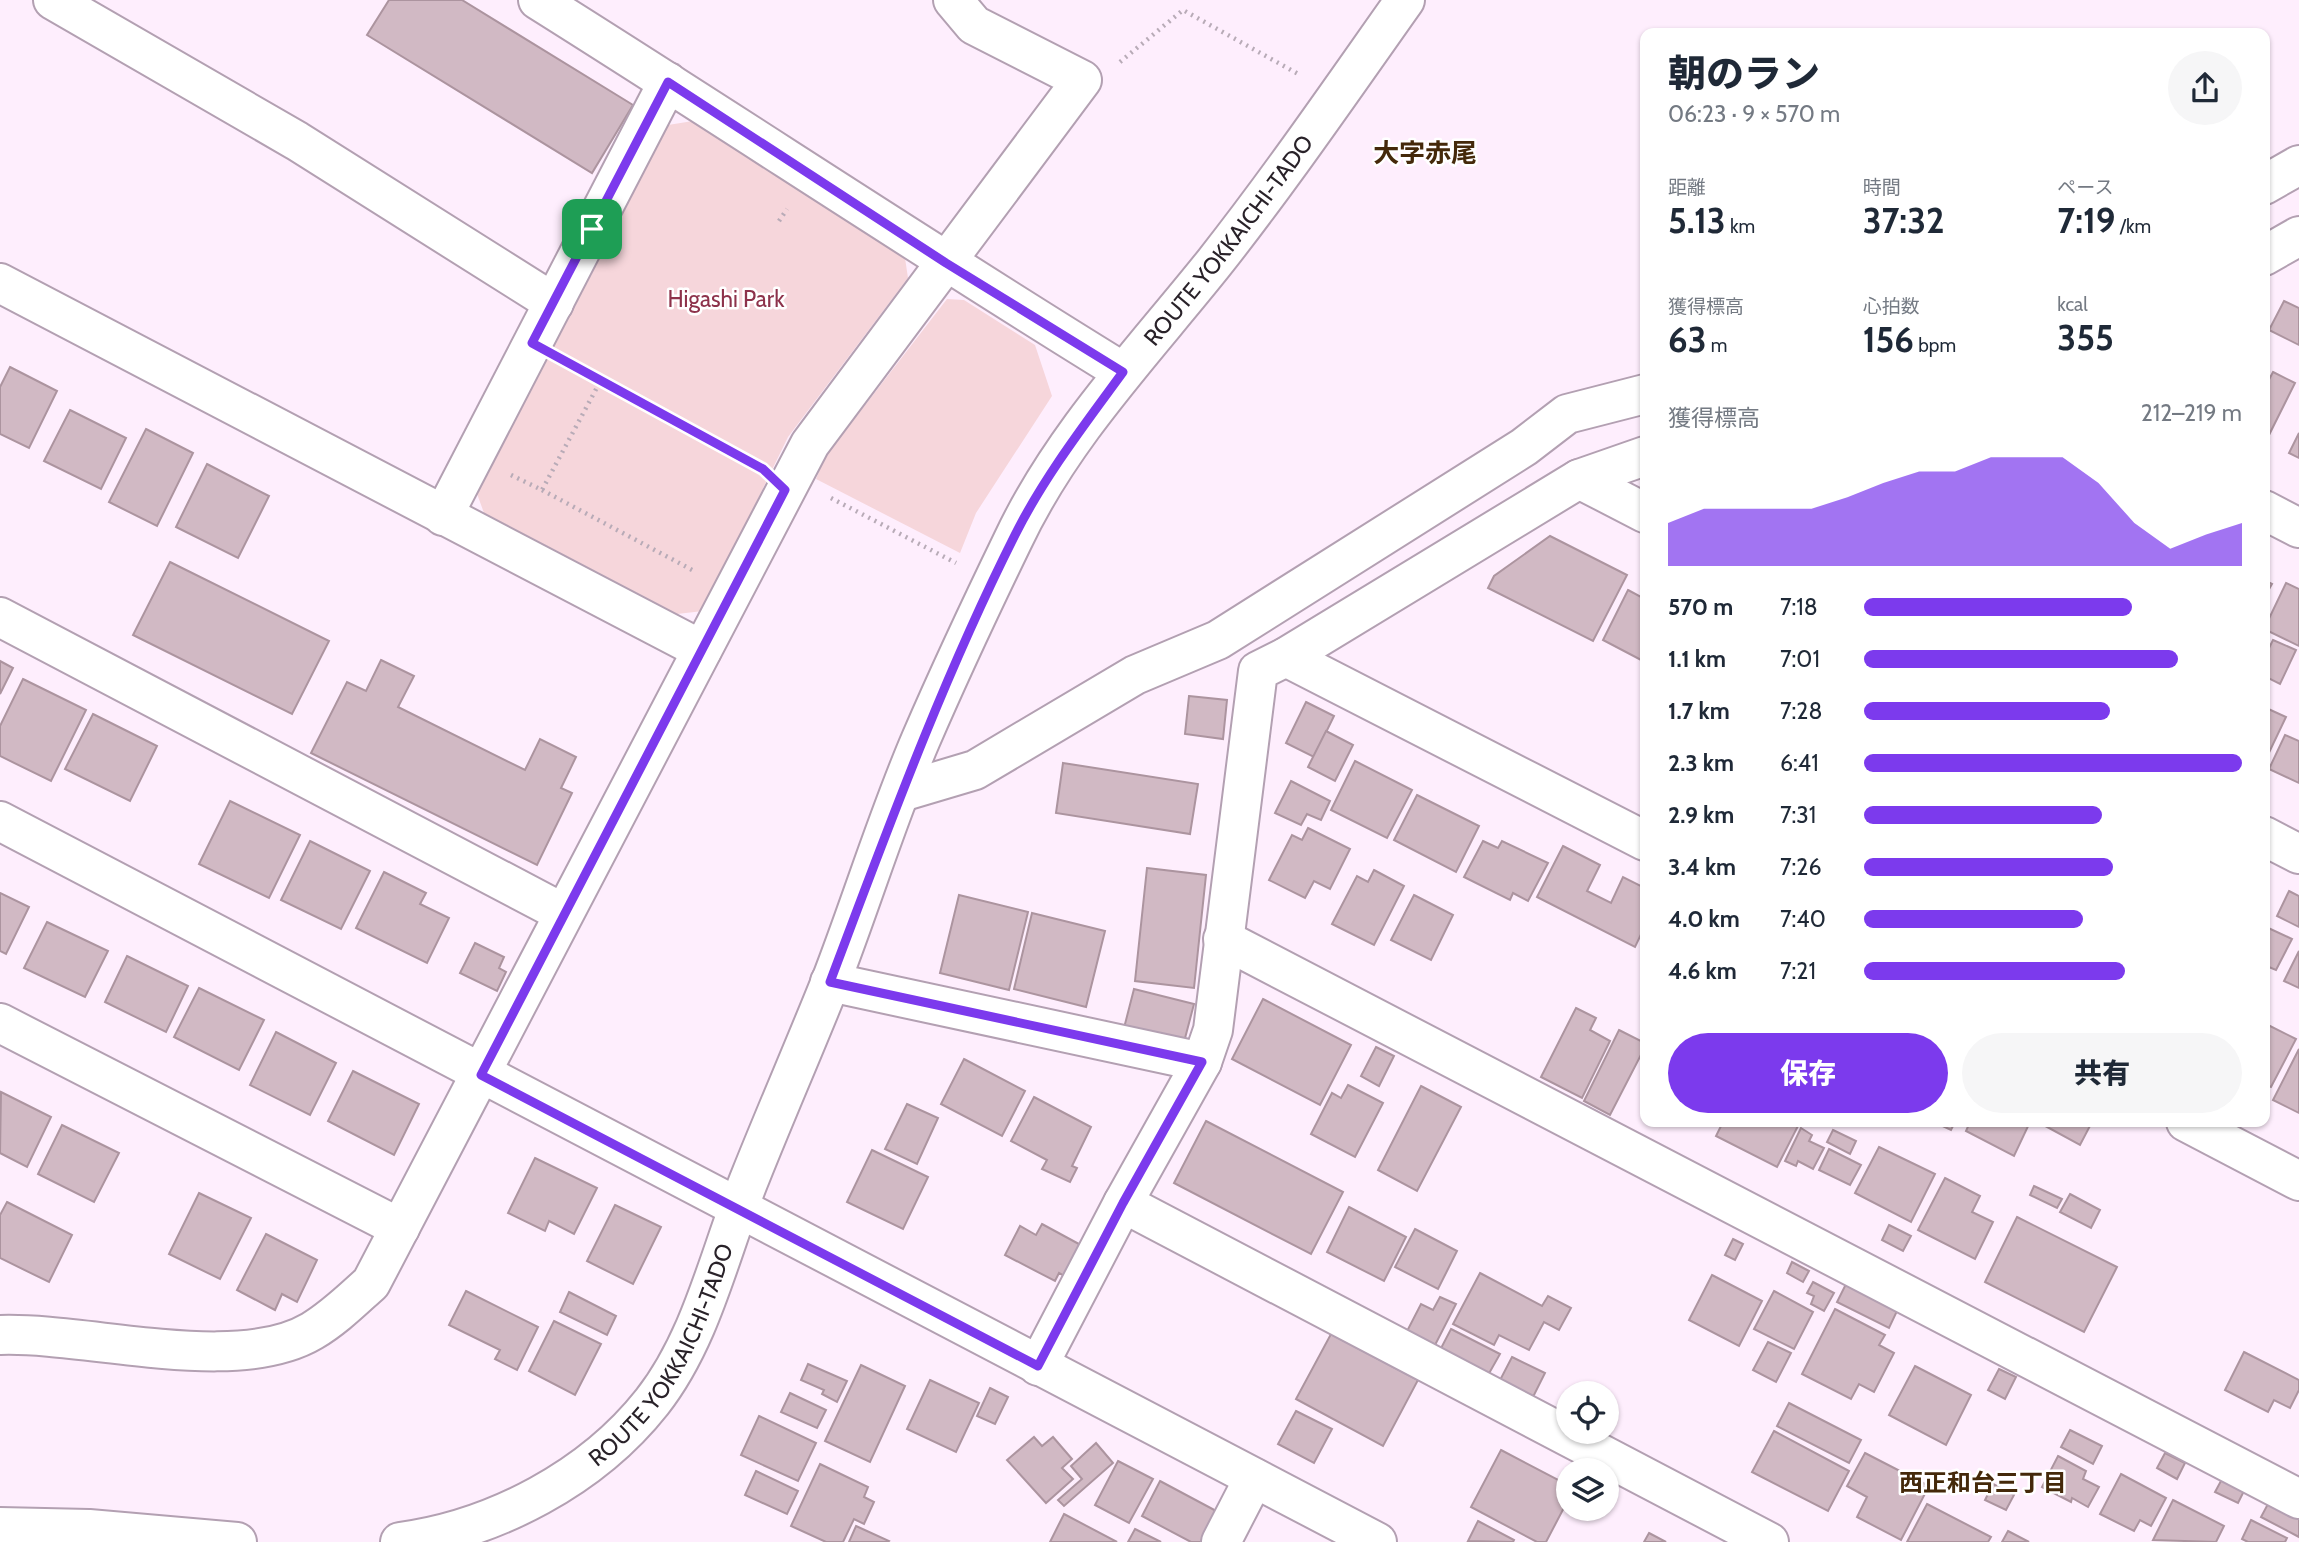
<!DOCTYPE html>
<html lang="ja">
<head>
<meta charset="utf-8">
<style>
	body { margin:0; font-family:Cabin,"Noto Sans JP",sans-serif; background:#f6f6f7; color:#1f2937; height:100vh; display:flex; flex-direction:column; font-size:26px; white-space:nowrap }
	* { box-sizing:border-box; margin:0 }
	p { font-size:23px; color:#747a83 }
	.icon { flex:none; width:38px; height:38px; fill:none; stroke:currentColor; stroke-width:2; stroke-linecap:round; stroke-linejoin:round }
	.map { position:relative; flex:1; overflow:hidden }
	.details { position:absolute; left:1640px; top:28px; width:630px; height:1099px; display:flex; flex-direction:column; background:#fff; border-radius:14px; box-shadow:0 2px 5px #0004 }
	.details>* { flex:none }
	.tools { position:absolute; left:1556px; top:1381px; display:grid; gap:14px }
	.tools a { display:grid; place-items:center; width:63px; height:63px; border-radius:50%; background:#fff; box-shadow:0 2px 5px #0004; font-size:35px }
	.pin { position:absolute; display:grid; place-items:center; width:60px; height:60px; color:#fff; margin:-30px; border-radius:14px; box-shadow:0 4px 10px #0006 }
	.round { display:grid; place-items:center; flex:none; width:74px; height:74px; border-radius:37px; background:#f6f6f7 }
	.overview { display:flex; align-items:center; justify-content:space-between; height:119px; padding:0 28px }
	h1 { font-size:38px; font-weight:800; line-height:52px }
	.metrics { display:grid; grid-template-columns:repeat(3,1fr); gap:10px; height:119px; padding:7px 28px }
	.metrics div { display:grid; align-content:center }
	.metrics b { font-size:35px; font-weight:800 }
	.metrics small { font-size:19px; font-weight:400 }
	.metrics p { font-size:19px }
	.chart { height:196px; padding:14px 28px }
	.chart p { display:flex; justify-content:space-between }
	.chart svg { width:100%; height:126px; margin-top:7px; fill:#7c3aed; opacity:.7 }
	.cta { display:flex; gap:14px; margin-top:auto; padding:14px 28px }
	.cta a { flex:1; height:80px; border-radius:42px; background:#7c3aed; color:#fff; font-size:28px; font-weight:800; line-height:80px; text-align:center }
	.cta a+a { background:#f6f6f7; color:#1f2937 }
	ul { padding:0 28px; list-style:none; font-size:23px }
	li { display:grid; grid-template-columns:112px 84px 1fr; align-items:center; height:52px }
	li i { height:18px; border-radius:9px; background:#7c3aed }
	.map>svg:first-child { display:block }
</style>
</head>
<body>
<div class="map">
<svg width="2299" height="1542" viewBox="0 0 2299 1542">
	<rect width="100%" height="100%" fill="#feeefd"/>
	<g fill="#f6d6db">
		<polygon points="693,121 905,258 908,278 788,437 703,611 677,614 484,513 476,491 668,125"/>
		<polygon points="947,299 964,300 1035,345 1052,396 976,513 960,553 816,479 825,457"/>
	</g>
	<g fill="#d1b9c4" stroke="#ac949f" stroke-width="2">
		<polygon points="389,0 462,0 633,105 592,173 367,35"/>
		<polygon points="2284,301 2299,308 2299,345 2269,330"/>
		<polygon points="10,367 57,391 29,448 0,434 0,387"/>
		<polygon points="2273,372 2295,383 2268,437 2264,436 2264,389"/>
		<polygon points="70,410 126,438 101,489 44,461"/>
		<polygon points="146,429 193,453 157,526 109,502"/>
		<polygon points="2299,433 2299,458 2289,453"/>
		<polygon points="207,464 269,496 238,558 176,527"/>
		<polygon points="1550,536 1627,575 1593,641 1488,588 1494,576"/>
		<polygon points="170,562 329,641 292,714 133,635"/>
		<polygon points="2264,580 2272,584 2264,598"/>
		<polygon points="2286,583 2299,589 2299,646 2264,629"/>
		<polygon points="1628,590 1645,599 1645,662 1603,640"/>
		<polygon points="2273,640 2296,650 2280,684 2264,676 2264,658"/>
		<polygon points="381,660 414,676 398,707 525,770 540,739 576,757 561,788 572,793 537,865 311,753 347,682 366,691"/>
		<polygon points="0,661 13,668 0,694"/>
		<polygon points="23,679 86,710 51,781 0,756 0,726"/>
		<polygon points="1189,696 1227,700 1223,739 1185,734"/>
		<polygon points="1306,702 1334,716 1314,757 1286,743"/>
		<polygon points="2264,707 2286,717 2266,759 2264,758"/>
		<polygon points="93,714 157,746 130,801 65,769"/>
		<polygon points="1326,731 1353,745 1335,781 1308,767"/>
		<polygon points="2285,735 2299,741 2299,783 2269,769"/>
		<polygon points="1355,761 1412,790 1387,838 1331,810"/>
		<polygon points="1063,763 1198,784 1190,834 1056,813"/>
		<polygon points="1291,781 1330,801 1321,820 1307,814 1301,825 1275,813"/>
		<polygon points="1417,795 1479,826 1456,872 1394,840"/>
		<polygon points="230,801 300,835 269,898 199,864"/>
		<polygon points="1308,828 1350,849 1330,889 1314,881 1305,898 1269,880 1292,835 1302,840"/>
		<polygon points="310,841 370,871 341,929 281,900"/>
		<polygon points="1483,841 1498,848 1502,841 1548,863 1528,901 1513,893 1510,900 1464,877"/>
		<polygon points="1563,846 1600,865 1587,891 1611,903 1623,877 1645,888 1645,926 1635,947 1537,897"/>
		<polygon points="1147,868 1206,875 1194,988 1135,981"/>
		<polygon points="1374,870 1404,886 1374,945 1332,924 1357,876 1368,882"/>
		<polygon points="384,872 426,893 420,904 449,918 427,963 356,928"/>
		<polygon points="2289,891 2299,896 2299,927 2277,916"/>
		<polygon points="0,893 29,907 6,954 0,951"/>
		<polygon points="959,895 1028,912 1009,990 940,973"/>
		<polygon points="1414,895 1453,915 1431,960 1391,940"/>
		<polygon points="1032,913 1105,931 1086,1007 1014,989"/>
		<polygon points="47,922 108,951 85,997 24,968"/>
		<polygon points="2264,926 2292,939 2276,970 2264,965"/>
		<polygon points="475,943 504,957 499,968 506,972 497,991 460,973"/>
		<polygon points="2299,951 2299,988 2284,981"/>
		<polygon points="127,956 188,986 166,1032 105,1002"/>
		<polygon points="199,988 264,1020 239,1070 174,1037"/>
		<polygon points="1134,989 1194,1004 1184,1042 1124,1028"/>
		<polygon points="1263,999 1351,1045 1320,1105 1232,1059"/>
		<polygon points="1576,1008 1596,1018 1590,1030 1610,1041 1582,1098 1541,1077"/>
		<polygon points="2268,1025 2296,1039 2271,1087 2264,1084 2264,1033"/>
		<polygon points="1619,1030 1645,1043 1645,1047 1610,1115 1584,1101"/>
		<polygon points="276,1032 336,1063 310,1115 250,1085"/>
		<polygon points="1376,1047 1394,1056 1379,1086 1361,1076"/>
		<polygon points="2299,1049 2299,1113 2273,1100"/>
		<polygon points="964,1059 1025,1091 1002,1136 941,1104"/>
		<polygon points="353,1071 419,1104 394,1155 328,1121"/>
		<polygon points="1348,1085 1383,1103 1355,1157 1311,1134 1332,1093 1341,1098"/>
		<polygon points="1421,1086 1461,1107 1417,1191 1378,1170"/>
		<polygon points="1,1092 51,1117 27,1167 0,1153"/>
		<polygon points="1034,1097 1091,1127 1072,1166 1077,1168 1070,1182 1042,1169 1047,1160 1011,1141"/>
		<polygon points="907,1104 938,1118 917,1164 885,1149"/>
		<polygon points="1206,1121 1343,1192 1311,1254 1174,1183"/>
		<polygon points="1723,1122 1800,1122 1777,1167 1716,1136"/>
		<polygon points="1934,1122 1955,1122 1951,1130"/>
		<polygon points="1970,1122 2030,1122 2014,1156 1966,1131"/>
		<polygon points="2038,1122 2092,1122 2080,1145"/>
		<polygon points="62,1125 119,1153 94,1202 38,1174"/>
		<polygon points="1801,1128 1812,1135 1809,1141 1824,1148 1813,1169 1798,1161 1796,1166 1785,1161"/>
		<polygon points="1833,1130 1856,1141 1850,1154 1827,1142"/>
		<polygon points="1879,1147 1935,1174 1911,1222 1855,1193"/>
		<polygon points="1829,1149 1861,1165 1850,1185 1819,1170"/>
		<polygon points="872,1150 928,1177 903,1229 847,1202"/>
		<polygon points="535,1158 597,1188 574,1234 549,1221 545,1231 508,1213"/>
		<polygon points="1945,1178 1980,1196 1972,1212 1993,1222 1975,1259 1918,1230"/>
		<polygon points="2034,1186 2062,1199 2057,1208 2030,1195"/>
		<polygon points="199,1193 251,1218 220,1279 169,1254"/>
		<polygon points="2070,1194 2100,1210 2091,1228 2060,1212"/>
		<polygon points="7,1202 72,1235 49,1282 0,1258 0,1215"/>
		<polygon points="615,1205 661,1227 633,1284 587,1261"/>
		<polygon points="1349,1207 1406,1237 1384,1281 1327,1252"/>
		<polygon points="2017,1217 2117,1267 2084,1332 1985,1282"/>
		<polygon points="1042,1224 1090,1250 1073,1281 1059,1273 1055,1281 1005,1255 1020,1226 1036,1235"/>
		<polygon points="1889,1225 1911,1236 1903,1251 1882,1240"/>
		<polygon points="1415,1229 1457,1251 1438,1289 1395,1267"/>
		<polygon points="266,1234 317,1260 297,1302 282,1294 275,1310 237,1290"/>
		<polygon points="1733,1239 1743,1244 1735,1260 1725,1255"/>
		<polygon points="1792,1262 1809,1271 1803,1282 1787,1273"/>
		<polygon points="1480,1273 1542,1306 1548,1296 1571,1308 1559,1330 1544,1322 1529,1350 1499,1335 1494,1345 1453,1324"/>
		<polygon points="1712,1275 1762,1301 1739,1346 1689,1320"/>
		<polygon points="1813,1282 1834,1293 1824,1311 1811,1304 1814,1296 1807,1293"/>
		<polygon points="1846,1284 1897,1311 1889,1328 1837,1302"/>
		<polygon points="466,1291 538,1327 517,1370 495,1359 500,1350 449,1325"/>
		<polygon points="1774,1291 1813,1312 1794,1349 1754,1329"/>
		<polygon points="569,1292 616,1316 607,1335 560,1312"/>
		<polygon points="1440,1297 1456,1304 1432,1351 1404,1337 1421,1304 1433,1310"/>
		<polygon points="1835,1309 1885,1335 1879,1345 1894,1353 1874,1392 1859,1384 1851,1399 1802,1374"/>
		<polygon points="554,1321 601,1344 575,1395 529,1371"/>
		<polygon points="1451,1329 1500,1354 1487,1377 1439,1352"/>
		<polygon points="1331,1334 1418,1380 1383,1446 1296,1399"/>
		<polygon points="1768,1342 1791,1353 1776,1382 1753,1370"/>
		<polygon points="2244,1352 2299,1380 2299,1390 2290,1408 2274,1400 2268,1412 2225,1390"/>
		<polygon points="1512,1357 1545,1373 1531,1401 1498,1384"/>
		<polygon points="808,1364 847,1381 837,1402 822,1394 824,1390 801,1380"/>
		<polygon points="861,1365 905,1386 870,1462 825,1441"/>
		<polygon points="1915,1366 1971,1395 1946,1445 1889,1415"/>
		<polygon points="1999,1369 2016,1377 2005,1399 1988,1390"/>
		<polygon points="930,1380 979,1403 956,1452 907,1429"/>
		<polygon points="990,1388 1008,1397 995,1424 977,1416"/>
		<polygon points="790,1393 826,1410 817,1428 781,1412"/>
		<polygon points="1789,1403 1861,1440 1849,1463 1777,1426"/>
		<polygon points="1296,1411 1332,1429 1314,1463 1278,1444"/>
		<polygon points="759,1416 816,1443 798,1481 741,1455"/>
		<polygon points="2070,1430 2102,1446 2093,1464 2061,1447"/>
		<polygon points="1774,1431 1849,1471 1828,1511 1752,1472"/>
		<polygon points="1034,1437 1042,1446 1053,1437 1072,1459 1062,1468 1073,1479 1046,1503 1007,1460"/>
		<polygon points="1096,1443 1113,1463 1064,1506 1058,1500 1082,1479 1071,1466"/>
		<polygon points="1501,1450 1568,1485 1568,1500 1546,1542 1537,1542 1471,1507"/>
		<polygon points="1865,1453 1929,1486 1901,1540 1857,1517 1867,1497 1847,1486"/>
		<polygon points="2165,1453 2185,1463 2177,1479 2157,1468"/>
		<polygon points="2058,1456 2086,1471 2083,1479 2099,1487 2088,1507 2072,1498 2071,1502 2042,1487"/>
		<polygon points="1118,1461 1153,1479 1129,1523 1095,1505"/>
		<polygon points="820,1464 868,1487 864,1497 874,1502 864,1524 854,1519 843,1542 826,1542 791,1526"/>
		<polygon points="756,1471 798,1491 787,1514 745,1495"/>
		<polygon points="2121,1474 2166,1498 2151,1526 2140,1520 2134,1531 2100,1514"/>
		<polygon points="2222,1479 2244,1491 2238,1503 2215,1492"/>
		<polygon points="1160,1481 1220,1513 1205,1542 1191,1542 1142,1516"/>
		<polygon points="1993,1484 2014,1495 2006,1510 1985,1500"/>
		<polygon points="2173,1500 2224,1526 2216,1542 2153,1540"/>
		<polygon points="2269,1502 2299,1518 2299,1537 2261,1517"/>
		<polygon points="1927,1504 1991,1537 1988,1542 1907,1542"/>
		<polygon points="1064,1514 1117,1542 1050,1542"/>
		<polygon points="2251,1520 2287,1538 2285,1542 2248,1542 2242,1539"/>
		<polygon points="1478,1521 1514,1540 1513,1542 1468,1541"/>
		<polygon points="856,1526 889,1541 888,1542 849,1542"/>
		<polygon points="1135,1529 1161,1542 1128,1542"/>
		<polygon points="2008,1531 2029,1542 2002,1542"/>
		<polygon points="1649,1533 1666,1542 1644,1542"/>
	</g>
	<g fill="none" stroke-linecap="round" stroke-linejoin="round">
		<g stroke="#b3a0b2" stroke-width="42">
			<g id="street">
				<polyline points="53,0 297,141 554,303"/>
				<path d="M538,0C734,123 926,251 1123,372"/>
				<polyline points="2264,185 2299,165"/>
				<polyline points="2264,256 2299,236"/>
				<polyline points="0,283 702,650"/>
				<polyline points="1579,479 1645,513"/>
				<polyline points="2264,510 2299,528"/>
				<polyline points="443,516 668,82"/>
				<polyline points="0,617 563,913"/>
				<polyline points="1286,657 1645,841"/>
				<polyline points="901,792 975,770 1135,675 1218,640 1524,447 1567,414 1645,394"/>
				<polyline points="2264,836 2299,854"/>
				<polyline points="1223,939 2299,1499"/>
				<polyline points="830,982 1202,1062"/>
				<polyline points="0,1023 400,1228"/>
				<polyline points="2186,1122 2299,1181"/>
				<polyline points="1123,1203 1769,1542"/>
				<path d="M0,1335C89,1332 236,1376 312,1331C334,1318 352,1300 371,1283L810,444L1082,80L974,25L953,0"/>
				<polyline points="1038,1366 1123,1203 1202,1062 1213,1030 1258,671 1286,657 1579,479 1645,456"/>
				<polyline points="1221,1542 1254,1478"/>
			</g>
		</g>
		<g stroke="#b3a0b2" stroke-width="42">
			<polyline id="secondary" points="0,821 1377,1542"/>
		</g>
		<g stroke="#b3a0b2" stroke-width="42">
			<g id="primary">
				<polyline points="0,1527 89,1529 237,1542"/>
				<path id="s1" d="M400,1542C495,1529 592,1478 652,1402C703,1337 720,1250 751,1175C777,1110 805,1046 831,981C862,901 887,818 921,739C950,672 981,606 1013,540C1062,436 1143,352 1214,263C1281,178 1342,89 1405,0"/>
			</g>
		</g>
		<g stroke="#b8abb7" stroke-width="4.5" stroke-dasharray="2 5" stroke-linecap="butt">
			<polyline points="1120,62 1183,10 1300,75"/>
			<polyline points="779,221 787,209"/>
			<polyline points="570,363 753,463"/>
			<polyline points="511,475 542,490 601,380"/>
			<polyline points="542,490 696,572"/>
			<polyline points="831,498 956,563"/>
		</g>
		<use href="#street" stroke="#fff" stroke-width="38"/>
		<use href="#secondary" stroke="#fff" stroke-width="38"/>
		<use href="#primary" stroke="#fff" stroke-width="38"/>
	</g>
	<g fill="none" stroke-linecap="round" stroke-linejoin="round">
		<g stroke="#fff" stroke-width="14">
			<path id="route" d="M668,82L946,263L1123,372C1085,424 1044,477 1015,535C942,680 887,831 830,982L1202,1062L1123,1203L1038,1366L481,1075L785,490L763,469L532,343Z"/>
		</g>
		<use href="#route" stroke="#7c3aed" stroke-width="9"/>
	</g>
	<g text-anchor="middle" stroke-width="5" stroke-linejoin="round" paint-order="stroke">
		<g font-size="23" fill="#292229" stroke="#fff">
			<text dy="8" stroke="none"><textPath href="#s1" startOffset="1601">ROUTE YOKKAICHI-TADO</textPath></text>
			<text dy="8" stroke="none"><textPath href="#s1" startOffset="340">ROUTE YOKKAICHI-TADO</textPath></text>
		</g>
		<g font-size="23" fill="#8d324b" stroke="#fff">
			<text x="726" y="307">Higashi Park</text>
		</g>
		<g font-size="24" font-weight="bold" fill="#44290a" stroke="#fff">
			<text x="1983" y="1491">西正和台三丁目</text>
		</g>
		<g font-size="26" font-weight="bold" fill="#44290a" stroke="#fff">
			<text x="1425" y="162">大字赤尾</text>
		</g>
	</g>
</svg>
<div class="tools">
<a><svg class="icon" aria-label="locate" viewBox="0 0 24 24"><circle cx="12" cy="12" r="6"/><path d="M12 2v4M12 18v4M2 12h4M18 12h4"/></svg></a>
<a><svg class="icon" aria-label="layers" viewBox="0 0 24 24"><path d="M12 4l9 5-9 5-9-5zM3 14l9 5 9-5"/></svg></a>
</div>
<div class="pin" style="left:592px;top:229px;background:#1e9e55"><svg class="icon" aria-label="arrive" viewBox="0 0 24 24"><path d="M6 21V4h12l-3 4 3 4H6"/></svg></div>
<section class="details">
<div class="overview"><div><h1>朝のラン</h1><p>06:23 · 9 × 570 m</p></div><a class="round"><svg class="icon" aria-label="share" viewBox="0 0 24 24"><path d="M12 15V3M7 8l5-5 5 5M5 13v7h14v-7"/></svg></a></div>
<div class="metrics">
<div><p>距離</p><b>5.13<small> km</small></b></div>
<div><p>時間</p><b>37:32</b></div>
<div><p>ペース</p><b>7:19<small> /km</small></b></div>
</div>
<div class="metrics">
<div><p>獲得標高</p><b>63<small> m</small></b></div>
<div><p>心拍数</p><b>156<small> bpm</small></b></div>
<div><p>kcal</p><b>355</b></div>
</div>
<div class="chart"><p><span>獲得標高</span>212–219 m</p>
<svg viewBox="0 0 160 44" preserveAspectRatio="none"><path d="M0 44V29L10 24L20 24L30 24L40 24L50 20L60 15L70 11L80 11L90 6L100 6L110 6L120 15L130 29L140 38L150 33L160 29V44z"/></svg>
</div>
<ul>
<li><b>570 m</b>7:18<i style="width:71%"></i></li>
<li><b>1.1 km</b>7:01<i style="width:83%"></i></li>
<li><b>1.7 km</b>7:28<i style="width:65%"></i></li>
<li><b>2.3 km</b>6:41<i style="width:100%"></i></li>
<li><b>2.9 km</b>7:31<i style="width:63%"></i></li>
<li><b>3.4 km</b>7:26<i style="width:66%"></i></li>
<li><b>4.0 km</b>7:40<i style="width:58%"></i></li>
<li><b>4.6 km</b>7:21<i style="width:69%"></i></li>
</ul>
<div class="cta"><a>保存</a><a>共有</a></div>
</section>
</div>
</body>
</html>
